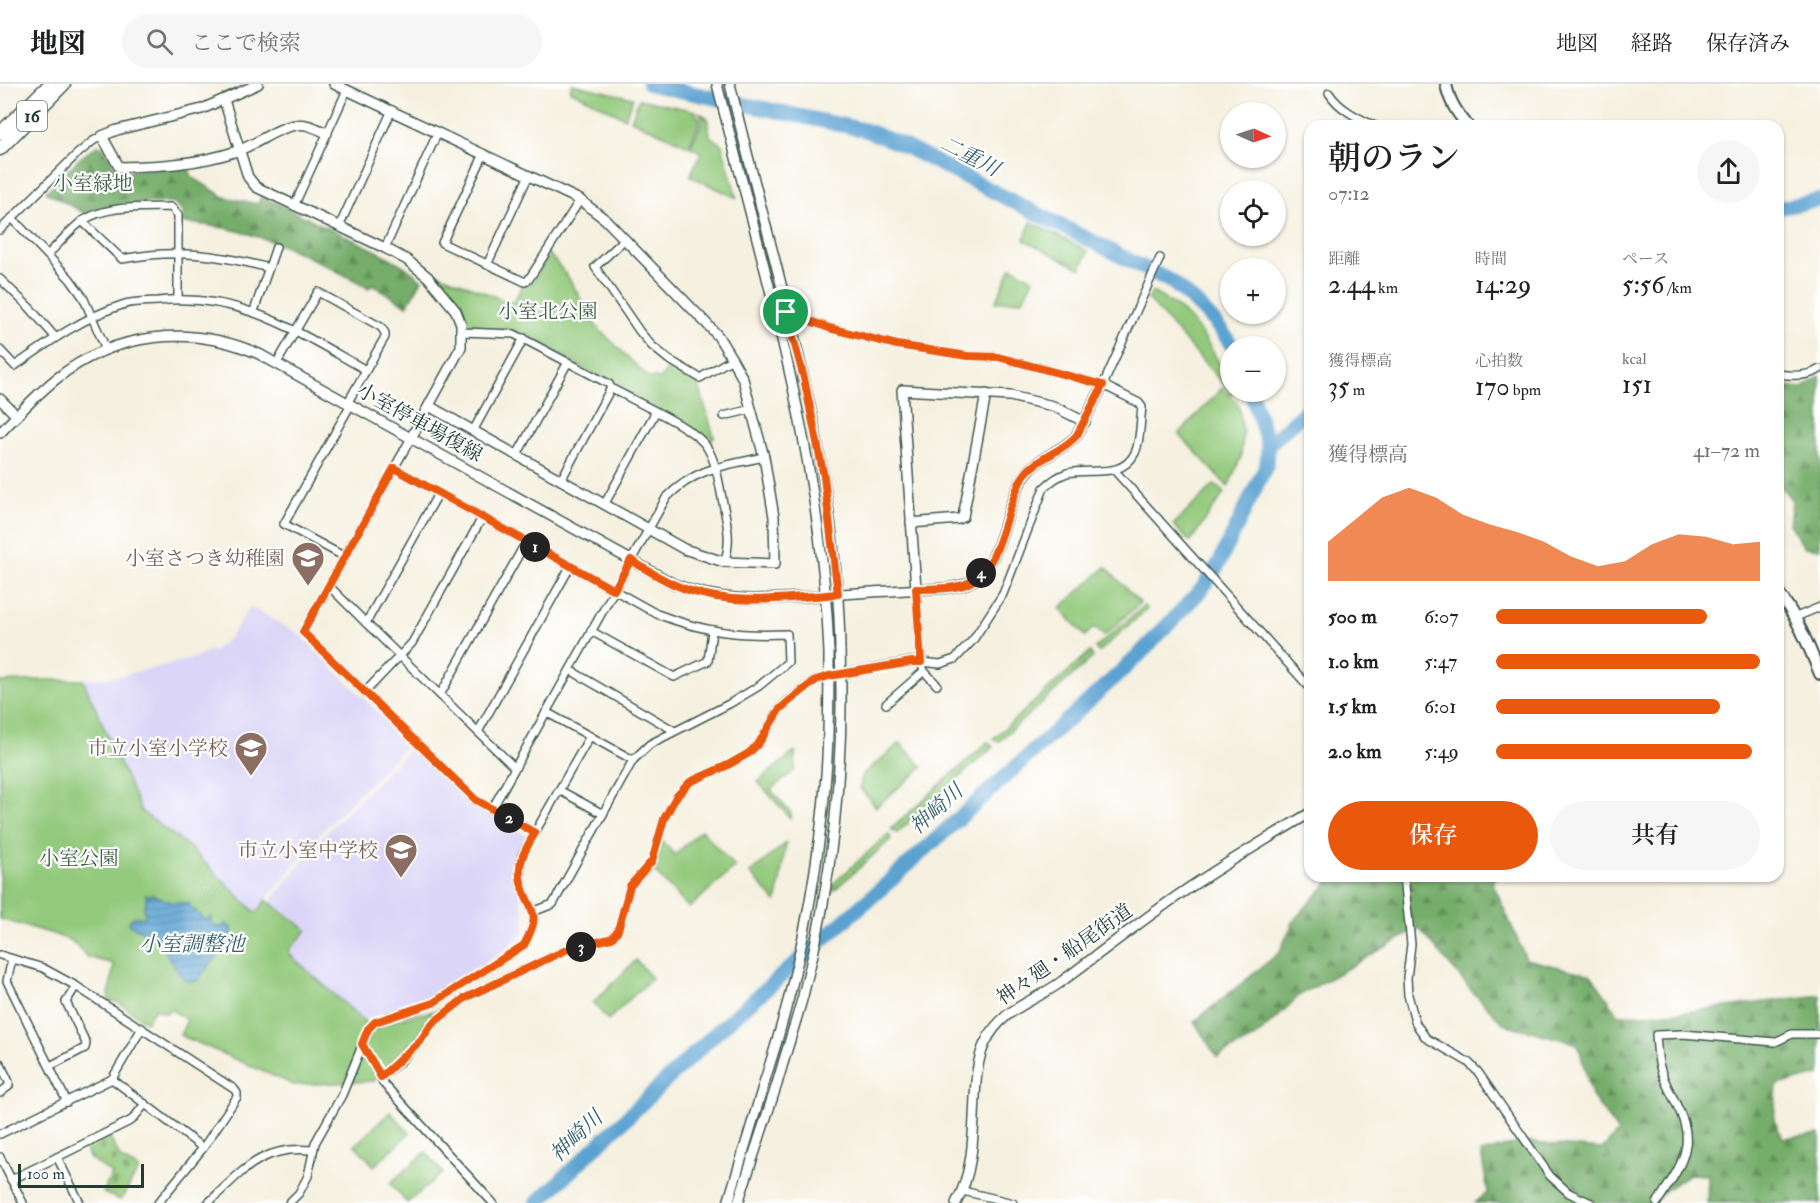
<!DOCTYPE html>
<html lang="ja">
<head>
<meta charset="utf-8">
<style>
	body { margin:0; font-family:"IM FELL Double Pica","Noto Serif JP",serif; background:#f6f6f6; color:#202124; height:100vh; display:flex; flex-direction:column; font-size:22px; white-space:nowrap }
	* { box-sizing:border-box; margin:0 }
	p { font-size:20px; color:#757577 }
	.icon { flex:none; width:33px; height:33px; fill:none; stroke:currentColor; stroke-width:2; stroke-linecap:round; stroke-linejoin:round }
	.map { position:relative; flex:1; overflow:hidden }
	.panel { position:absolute; left:1304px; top:36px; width:480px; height:762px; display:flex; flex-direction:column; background:#fff; border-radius:18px; box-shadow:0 2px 4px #0004 }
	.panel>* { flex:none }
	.needle { width:39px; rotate:93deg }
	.fabs { position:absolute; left:1220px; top:18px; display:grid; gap:12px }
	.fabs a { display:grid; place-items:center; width:66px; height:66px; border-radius:50%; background:#fff; box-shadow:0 2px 4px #0004; font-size:30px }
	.scale { position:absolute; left:18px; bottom:15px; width:126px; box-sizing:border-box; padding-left:6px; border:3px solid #1f3d34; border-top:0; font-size:16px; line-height:21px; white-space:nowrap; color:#1f3d34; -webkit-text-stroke:4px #fff; paint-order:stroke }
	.pin { position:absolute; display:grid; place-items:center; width:51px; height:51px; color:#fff; margin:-26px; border:3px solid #fff; border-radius:50%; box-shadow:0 2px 6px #0007 }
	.km { position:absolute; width:30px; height:30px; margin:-15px; border-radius:50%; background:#222; color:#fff; font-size:16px; line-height:30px; text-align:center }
	.round { display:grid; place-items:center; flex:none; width:63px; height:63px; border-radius:32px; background:#f6f6f6 }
	.overview { display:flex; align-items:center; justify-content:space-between; height:102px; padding:0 24px }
	h1 { font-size:33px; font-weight:600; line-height:45px }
	.figures { display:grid; grid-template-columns:repeat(3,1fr); gap:9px; height:102px; padding:6px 24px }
	.figures div { display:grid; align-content:center }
	.figures b { font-size:26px; font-weight:600 }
	.figures small { font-size:16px; font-weight:400 }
	.figures p { font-size:16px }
	.chart { height:168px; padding:12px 24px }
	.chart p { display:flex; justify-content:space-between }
	.chart svg { width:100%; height:108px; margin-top:6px; fill:#ea580c; opacity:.7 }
	.button { display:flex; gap:12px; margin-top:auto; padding:12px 24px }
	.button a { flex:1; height:69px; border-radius:36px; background:#ea580c; color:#fff; font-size:24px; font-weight:600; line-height:69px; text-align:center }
	.button a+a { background:#f6f6f6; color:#202124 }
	ul { padding:0 24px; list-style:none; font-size:20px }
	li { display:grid; grid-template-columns:96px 72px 1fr; align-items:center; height:45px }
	li i { height:15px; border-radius:8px; background:#ea580c }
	header { display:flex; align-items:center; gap:36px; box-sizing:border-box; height:84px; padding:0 30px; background:#fff; border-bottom:2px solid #e0e0e0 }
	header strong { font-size:28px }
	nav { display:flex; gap:33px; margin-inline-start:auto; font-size:21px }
	.search { width:420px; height:54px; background:#f6f6f6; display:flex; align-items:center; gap:15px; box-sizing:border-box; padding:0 21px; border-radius:33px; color:#757577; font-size:22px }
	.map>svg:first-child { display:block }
</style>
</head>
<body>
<header>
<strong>地図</strong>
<div class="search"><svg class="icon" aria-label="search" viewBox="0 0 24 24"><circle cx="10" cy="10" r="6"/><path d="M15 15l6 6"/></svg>ここで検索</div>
<nav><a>地図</a><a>経路</a><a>保存済み</a></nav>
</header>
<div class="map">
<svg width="1820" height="1119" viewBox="0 0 1820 1119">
	<defs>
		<pattern id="forest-firs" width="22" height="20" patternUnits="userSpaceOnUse" patternTransform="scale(1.5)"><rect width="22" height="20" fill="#76ad6b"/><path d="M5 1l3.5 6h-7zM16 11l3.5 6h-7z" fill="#608e59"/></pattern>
		<pattern id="cemetery-stones" width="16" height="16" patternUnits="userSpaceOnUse" patternTransform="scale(1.5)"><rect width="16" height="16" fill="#93c97b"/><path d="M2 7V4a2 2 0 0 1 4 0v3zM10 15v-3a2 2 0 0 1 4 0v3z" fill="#77a466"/></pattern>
		<pattern id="water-rules" width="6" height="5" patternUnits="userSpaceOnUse" patternTransform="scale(1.5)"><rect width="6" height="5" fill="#5ba2d1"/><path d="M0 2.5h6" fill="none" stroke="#4b85aa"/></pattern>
	</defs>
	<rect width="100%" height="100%" fill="#fff"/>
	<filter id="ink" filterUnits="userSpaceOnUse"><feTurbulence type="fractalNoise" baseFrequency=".0167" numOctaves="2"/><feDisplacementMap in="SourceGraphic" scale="12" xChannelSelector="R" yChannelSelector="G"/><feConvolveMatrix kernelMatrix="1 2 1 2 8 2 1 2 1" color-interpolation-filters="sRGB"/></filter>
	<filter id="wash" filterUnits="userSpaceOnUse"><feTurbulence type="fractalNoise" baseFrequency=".008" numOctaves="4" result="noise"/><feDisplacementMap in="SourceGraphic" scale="24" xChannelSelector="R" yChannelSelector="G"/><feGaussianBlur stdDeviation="1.35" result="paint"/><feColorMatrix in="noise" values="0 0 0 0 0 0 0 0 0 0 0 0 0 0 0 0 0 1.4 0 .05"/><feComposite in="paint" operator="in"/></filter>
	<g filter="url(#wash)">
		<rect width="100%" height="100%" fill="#f5f0df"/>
		<g fill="#dbd6f7">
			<polygon points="250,523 299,550 409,659 321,748 258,826 255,828 189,763 141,727 83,596 119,592 198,573 209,566 213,568 230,553"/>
			<polygon points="413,662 472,719 526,751 516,775 514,787 525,833 524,847 511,862 428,913 364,936 289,870 306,846 270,818 323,752"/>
		</g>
		<g fill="#93c97b" stroke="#598358" stroke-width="1.5">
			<polygon points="572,0 633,14 625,34 570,6"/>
			<polygon points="639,15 696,27 696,32 701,34 689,62 631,36"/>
			<polygon points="698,28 708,34 710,52 722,61 737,114 690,92 701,68 690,63 704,34"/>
			<polygon points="1031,138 1088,167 1081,185 1024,156"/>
			<polygon points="549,170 568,193 596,242 648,293 660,295 671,281 698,298 714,353 708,358 701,351 525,251 511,247 472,245 466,241 463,229 431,191 434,188 506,217 513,218 524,200 533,198"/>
			<polygon points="1011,183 1033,195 1023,216 996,218"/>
			<path d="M1152,208C1160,213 1169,217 1177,223C1201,241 1218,276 1230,302V308H1233L1232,310L1148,215Z"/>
			<polygon points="1222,304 1238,320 1243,347 1241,373 1228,403 1179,350"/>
			<polygon points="1215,400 1224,409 1190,458 1173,441"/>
			<polygon points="1106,483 1140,519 1104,552 1094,543 1085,552 1060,524"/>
			<polygon points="1144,522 1147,525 1099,568 1095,564"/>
			<polygon points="1090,568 1093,573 998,658 993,655"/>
			<polygon points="44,596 83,596 141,727 189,763 255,828 259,826 266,816 307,846 290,865 289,870 373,945 387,938 438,926 415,954 374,997 294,1001 180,951 187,936 170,925 166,929 155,924 146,938 119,919 108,916 114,880 87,873 72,857 50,849 0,835 0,598"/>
			<polygon points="988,658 993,663 897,749 891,745"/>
			<polygon points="900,659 923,683 876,723 860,704 862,691"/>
			<polygon points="795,667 795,686 771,706 791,729 790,734 758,698"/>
			<polygon points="701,746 735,783 689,824 651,784 658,774 661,756 675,771"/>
			<polygon points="888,750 891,754 890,756 833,807 834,799"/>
			<polygon points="786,759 778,810 776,818 750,789"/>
			<polygon points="636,876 652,894 608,936 593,919"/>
			<polygon points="390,1028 410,1049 374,1082 355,1061"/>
			<polygon points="426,1068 443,1089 407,1119 390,1099"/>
		</g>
		<g fill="url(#forest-firs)" stroke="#4a7550" stroke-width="1.5">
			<path d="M97,62L103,63L117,88L188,82L192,93L224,113L258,120L261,112L383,170L404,182L422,196L407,222L372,200L369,204C308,171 253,142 182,139V127L173,118C143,120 113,117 86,130L46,108L80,74Z"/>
			<polygon points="1820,292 1820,465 1804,463 1789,440 1792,417 1778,398 1778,309 1781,303 1803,304"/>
			<polygon points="1334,792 1498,792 1492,797 1526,875 1591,891 1619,931 1685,928 1820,911 1820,991 1777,1001 1774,1036 1783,1054 1820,1050 1820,1119 1707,1119 1708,1091 1689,1090 1666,1106 1653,1119 1475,1119 1488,1108 1481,1069 1522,1058 1602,1065 1618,1048 1592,1012 1578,960 1504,940 1470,905 1419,844 1300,911 1256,953 1217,973 1194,938 1279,869 1294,836"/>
		</g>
		<polygon fill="url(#cemetery-stones)" stroke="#598358" stroke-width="1.5" points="108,1050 121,1075 139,1085 121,1116 103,1109 112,1089 90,1075 84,1063"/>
		<polygon fill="url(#water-rules)" stroke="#3d7082" stroke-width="1.5" points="146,810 150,812 152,810 171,818 188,819 193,825 207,837 210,832 212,833 211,839 217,843 222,843 225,839 233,845 231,848 234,852 196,898 186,897 182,893 167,871 161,857 130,841 129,838 133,833 145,833 144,823 146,818"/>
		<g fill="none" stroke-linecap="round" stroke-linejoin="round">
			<g stroke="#5ba2d1" stroke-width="15">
				<path d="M649,0L865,46L900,60L1172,198C1194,217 1217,237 1232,262"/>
				<polyline points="1778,124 1820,116"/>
				<polyline points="1251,308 1268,361"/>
				<polyline points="537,1119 718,947 891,796 1136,574 1202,505 1218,481 1267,380 1268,361 1310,323"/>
			</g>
		</g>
	</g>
	<g filter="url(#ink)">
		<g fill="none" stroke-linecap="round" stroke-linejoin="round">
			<g stroke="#3f584e" stroke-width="10">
				<g id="street">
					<path d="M1329,9C1339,25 1358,34 1375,42"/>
					<polyline points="484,70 442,159 525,198 529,195 580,116"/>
					<polyline points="294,122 347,6"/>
					<polyline points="12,134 70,195 83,213 106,265"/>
					<path d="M82,137L122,175C175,165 217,170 269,184"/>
					<polyline points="339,143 392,26"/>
					<polyline points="0,146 76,71 93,57 102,52"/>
					<polyline points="625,155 595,183 640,248 652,262 668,275 700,294 732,275"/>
					<polyline points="385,164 438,48"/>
					<path d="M48,170C59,160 69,147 81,138C106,120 143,124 171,123L178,131V215"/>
					<polyline points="487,181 529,91"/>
					<polyline points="0,195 30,224 55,253"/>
					<polyline points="254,227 276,163"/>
					<path d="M462,248L514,250L609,300L611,304C634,317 693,343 706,362C717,378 719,401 723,419C727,439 732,459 724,478"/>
					<path d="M0,266L15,282C49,258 82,234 122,221C133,217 146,218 158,217C241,208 297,248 366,286"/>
					<polyline points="277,279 318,208 381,243 385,249 385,253 348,318"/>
					<path d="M1778,290C1791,292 1808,293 1820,285"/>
					<polyline points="1103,301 1160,174"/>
					<polyline points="724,332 752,325"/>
					<polyline points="473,347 524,254"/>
					<polyline points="411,354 303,548 476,716 492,725"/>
					<polyline points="517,371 568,278"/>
					<path d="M394,384L657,530C704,548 738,552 787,550L788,578L759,602L729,620L650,660L633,676L553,820L535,827"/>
					<polyline points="1115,387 1310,604"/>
					<polyline points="561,396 611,304"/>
					<polyline points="438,410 366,539 515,684"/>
					<polyline points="604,421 655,329"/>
					<polyline points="345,473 284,440 351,320"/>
					<polyline points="329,502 366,539"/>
					<polyline points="916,505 921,578 924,587 937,601"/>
					<polyline points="1796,533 1820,523"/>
					<polyline points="591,547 674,593 708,577 712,547"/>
					<polyline points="570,586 673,646"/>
					<polyline points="365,608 412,559 482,434"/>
					<polyline points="440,611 526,458"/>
					<polyline points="886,620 924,587"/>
					<polyline points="546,628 633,676"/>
					<polyline points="478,648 570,483"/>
					<polyline points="559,706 603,730"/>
					<path d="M535,749L492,725L666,414C697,383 723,382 764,373"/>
					<polyline points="1404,792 1411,860 1407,894 1408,911 1416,940 1426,954 1468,978 1478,988 1550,1092 1569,1109 1591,1119"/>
					<polyline points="0,871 43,884 76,902 234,1005 237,1009 237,1013 203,1064 158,1119"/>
					<polyline points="12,875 7,897 67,1018"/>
					<polyline points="361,960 381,993 383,999 493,1119"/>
					<polyline points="0,979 9,998 9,1002 0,1009"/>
					<polyline points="50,982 85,964 86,959 66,918 76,902"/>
					<path d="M381,993L402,976L421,955L432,940L465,914L566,866L612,854L618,846L630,802L652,778L664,735L676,713L690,698L728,681L749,669L759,659L779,626L787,618L816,596L829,592L912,577L940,580L955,575L973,556L1003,510L1044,404C1051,397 1058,392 1067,389C1091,383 1121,396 1135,369C1141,356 1140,337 1142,323L1139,319L1103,301L998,273L968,272L897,261L829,244L786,228"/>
					<polyline points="112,995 203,1064"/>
					<polyline points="0,1050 112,995 142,944"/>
					<polyline points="0,1073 23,1119"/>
					<polyline points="57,1073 80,1119"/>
					<polyline points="11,1096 132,1036 145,1020"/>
					<polyline points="963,1107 1013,1119"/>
					<path d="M208,1119C243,1087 261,1061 312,1066"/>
					<path d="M289,1119L299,1109L308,1092L315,1059L342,1011L370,942L388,933L410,928L433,919L524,861C543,826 530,830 521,799C519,790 521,780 522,771L590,652"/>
					<path d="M1657,1119C1667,1102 1681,1085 1685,1066C1693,1036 1666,1009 1660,983C1657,973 1657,961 1656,951L1683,950L1775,958L1792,950H1820"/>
				</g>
			</g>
			<g stroke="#3f584e" stroke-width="12">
				<g id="secondary">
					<path d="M258,0L202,25L117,46L102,52L119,83C160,82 199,80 237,67C258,60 275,44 296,41C307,39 317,45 327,49"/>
					<polyline points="334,0 580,116 606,136 706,239 718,252 732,275 743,295 764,373 774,433 775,480 724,478 684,465 429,322"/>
					<path d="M717,0C764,187 822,374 829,568"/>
					<path d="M730,0C774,186 838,374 840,567"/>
					<polyline points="224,16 248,93 256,103 385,164 407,176 428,193 456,227 461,240 461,263 411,354"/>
					<polyline points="0,315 17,332"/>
					<path d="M0,349C18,330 36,311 56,295C115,248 191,240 259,270L674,500C725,521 775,515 828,511C868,508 908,506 947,504C953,503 960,502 966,500C1004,487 1003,419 1026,390C1039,372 1062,368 1077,351L1103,301"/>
					<polyline points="911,439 959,435 963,433 986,310"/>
					<polyline points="916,505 902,306 1010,312 1053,322 1085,338"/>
					<polyline points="728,1119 765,996"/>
					<polyline points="738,1119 777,1000"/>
					<path d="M956,1119C974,1087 973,1049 975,1013C976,995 977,976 985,959C1002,924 1032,919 1061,898C1103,867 1143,835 1186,806C1226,779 1268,754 1310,729"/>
				</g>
			</g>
			<g stroke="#3f584e" stroke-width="14">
				<g id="primary">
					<path d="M1446,0C1449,17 1457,29 1468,42"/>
					<path d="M1778,508C1797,533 1808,560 1820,590"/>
				</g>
			</g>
			<g stroke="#3f584e" stroke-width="15">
				<g id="highway">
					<polyline points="0,49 50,0"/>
					<polyline points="0,65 64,0"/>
				</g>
			</g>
			<use href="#street" stroke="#fff" stroke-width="7"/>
			<use href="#secondary" stroke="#fff" stroke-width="9"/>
			<use href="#primary" stroke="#fff" stroke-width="10"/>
			<use href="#highway" stroke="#fff" stroke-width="12"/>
			<g stroke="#3f584e" stroke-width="12" stroke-linecap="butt">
				<g id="secondary-bridge">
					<path d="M765,996C797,897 818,795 826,691C829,650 829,609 829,568"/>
					<path d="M777,1000C785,971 795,941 803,912C832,801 845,681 840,567"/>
				</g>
			</g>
			<use href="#secondary-bridge" stroke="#fff" stroke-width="9"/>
		</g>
	</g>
	<g fill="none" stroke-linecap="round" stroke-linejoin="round" filter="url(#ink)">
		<g stroke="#fff" stroke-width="12">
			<path id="route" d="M786,228L829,244L897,261L968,272L998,273L1103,301L1077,351C1062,369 1036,373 1023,393C1004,423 1003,486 966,500C951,506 932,504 916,505L921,578H912L829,592L816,596L788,618L779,626L759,659L749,669L728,681L690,698L676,713L664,735L652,777L630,802L618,846L612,854L566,866L465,914L432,940L421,956L381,993L362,960L368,945L375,938L433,919L524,861C544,825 528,829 521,798C516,780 526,764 535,749L476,716L303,548L394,384L614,506L631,476C648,487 666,498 685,505C734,523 787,514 838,510L824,393L804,294Z"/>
		</g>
		<use href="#route" stroke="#ea580c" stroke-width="8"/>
	</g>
	<defs>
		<g id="school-pin" transform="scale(1.725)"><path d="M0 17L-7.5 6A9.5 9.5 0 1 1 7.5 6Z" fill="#8d6e63" stroke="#fff"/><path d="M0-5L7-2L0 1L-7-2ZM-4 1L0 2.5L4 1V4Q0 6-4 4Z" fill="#fff"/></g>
	</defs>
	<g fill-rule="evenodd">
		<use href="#school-pin" x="308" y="474"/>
		<use href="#school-pin" x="251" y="664"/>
		<use href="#school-pin" x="401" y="766"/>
	</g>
	<g text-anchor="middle" stroke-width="4.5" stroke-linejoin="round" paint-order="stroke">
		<rect fill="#fff" stroke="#627771" stroke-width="1.5" x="17" y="17" width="30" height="30" rx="4.5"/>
		<g font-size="18" font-weight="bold" fill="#1f3d34">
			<text x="32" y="38">16</text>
		</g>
		<g font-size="20" fill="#3c6046" stroke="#fff">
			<text x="93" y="106">小室緑地</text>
			<text x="548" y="234">小室北公園</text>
			<text x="79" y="781">小室公園</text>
		</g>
		<g font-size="20" fill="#1f3d34" stroke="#fff">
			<text transform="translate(420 338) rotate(29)" y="7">小室停車場復線</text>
			<text transform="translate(1064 870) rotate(-35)" y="7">神々廻・船尾街道</text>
		</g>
		<g font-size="20" fill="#785e54" stroke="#fff" text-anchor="end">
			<text x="285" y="481">小室さつき幼稚園</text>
			<text x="228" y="671">市立小室小学校</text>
			<text x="378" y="773">市立小室中学校</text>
		</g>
		<g font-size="21" font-style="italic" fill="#34606b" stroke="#fff">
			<text transform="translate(970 72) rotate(27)" y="7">二重川</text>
			<text transform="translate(936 725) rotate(-42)" y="7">神崎川</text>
			<text x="192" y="867">小室調整池</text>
			<text transform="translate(576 1052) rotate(-44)" y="7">神崎川</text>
		</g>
	</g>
</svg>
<div class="fabs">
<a><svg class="needle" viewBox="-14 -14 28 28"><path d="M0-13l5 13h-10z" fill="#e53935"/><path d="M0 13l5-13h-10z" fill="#757577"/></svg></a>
<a><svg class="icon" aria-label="locate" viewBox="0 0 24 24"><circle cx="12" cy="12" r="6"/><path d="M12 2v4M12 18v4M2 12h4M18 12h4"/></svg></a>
<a>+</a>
<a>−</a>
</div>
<div class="scale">100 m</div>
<div class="pin" style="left:786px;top:228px;background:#1e9e55"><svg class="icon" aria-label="arrive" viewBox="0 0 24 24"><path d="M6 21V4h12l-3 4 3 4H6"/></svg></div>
<b class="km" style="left:535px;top:463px">1</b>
<b class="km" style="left:509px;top:734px">2</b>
<b class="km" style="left:581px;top:863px">3</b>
<b class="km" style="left:981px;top:489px">4</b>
<section class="panel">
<div class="overview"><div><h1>朝のラン</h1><p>07:12</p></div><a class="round"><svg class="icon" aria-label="share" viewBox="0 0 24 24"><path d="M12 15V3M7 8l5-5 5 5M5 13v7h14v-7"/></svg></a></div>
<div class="figures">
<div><p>距離</p><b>2.44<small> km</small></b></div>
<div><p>時間</p><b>14:29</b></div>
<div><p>ペース</p><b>5:56<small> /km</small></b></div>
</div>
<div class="figures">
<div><p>獲得標高</p><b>35<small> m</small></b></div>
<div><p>心拍数</p><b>170<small> bpm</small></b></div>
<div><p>kcal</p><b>151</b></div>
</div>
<div class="chart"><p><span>獲得標高</span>41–72 m</p>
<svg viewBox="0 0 160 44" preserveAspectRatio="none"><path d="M0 44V28L10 19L20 10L30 6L40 10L50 17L60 21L70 24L80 28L90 34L100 38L110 36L120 29L130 25L140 26L150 29L160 28V44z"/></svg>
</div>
<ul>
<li><b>500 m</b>6:07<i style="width:80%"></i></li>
<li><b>1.0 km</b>5:47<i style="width:100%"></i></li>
<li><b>1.5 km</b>6:01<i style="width:85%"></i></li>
<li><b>2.0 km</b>5:49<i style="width:97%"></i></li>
</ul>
<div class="button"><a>保存</a><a>共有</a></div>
</section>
</div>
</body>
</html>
